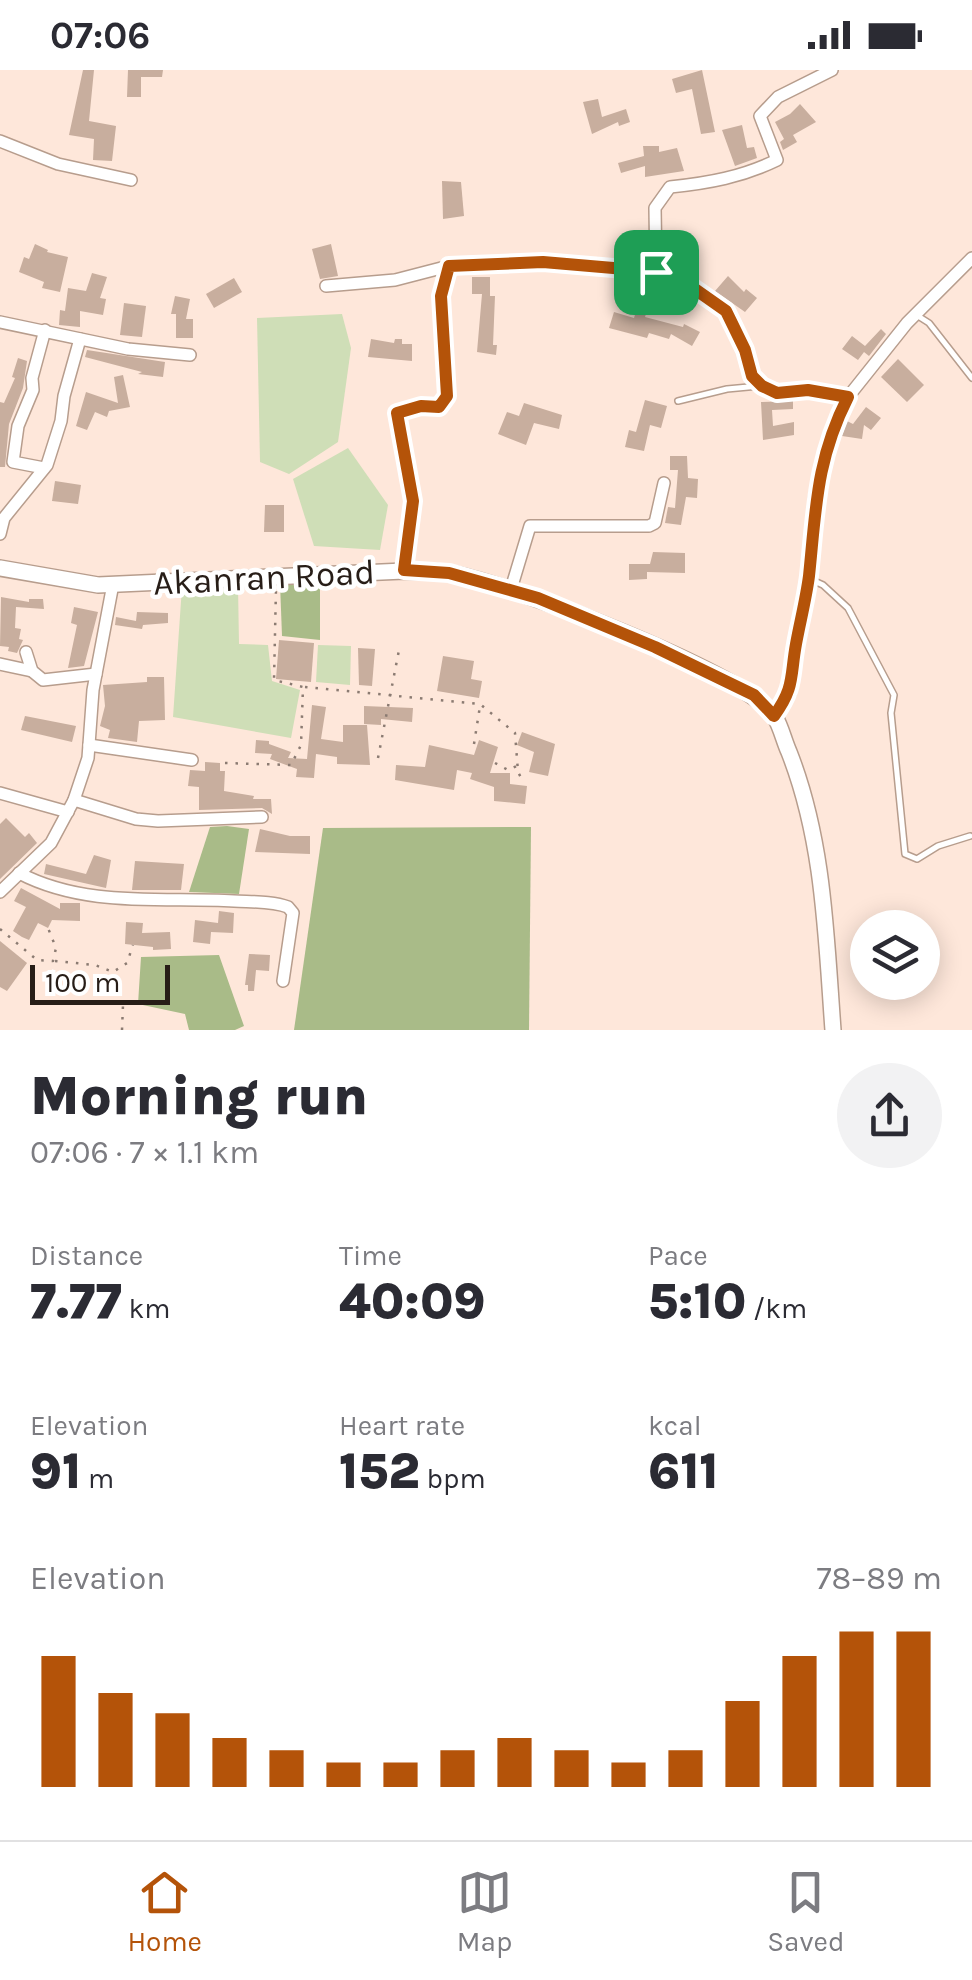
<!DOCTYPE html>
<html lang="en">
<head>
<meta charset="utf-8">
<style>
	body { margin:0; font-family:Karla,sans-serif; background:#f2f2f3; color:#2b2b33; height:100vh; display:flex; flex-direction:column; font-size:38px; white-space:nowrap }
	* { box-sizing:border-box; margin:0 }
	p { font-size:32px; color:#7c7c81 }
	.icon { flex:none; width:55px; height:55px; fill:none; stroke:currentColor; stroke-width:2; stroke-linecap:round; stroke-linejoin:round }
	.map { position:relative; height:960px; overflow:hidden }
	.panel { display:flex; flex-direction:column; background:#fff; flex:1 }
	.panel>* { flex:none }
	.tools { position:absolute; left:850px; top:840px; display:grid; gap:20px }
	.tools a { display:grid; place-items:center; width:90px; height:90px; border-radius:50%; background:#fff; box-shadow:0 5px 25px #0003; font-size:50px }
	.scale { position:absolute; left:30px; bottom:25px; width:140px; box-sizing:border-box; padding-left:10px; border:5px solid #271d17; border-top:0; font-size:28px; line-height:35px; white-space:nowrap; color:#271d17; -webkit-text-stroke:8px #fff; paint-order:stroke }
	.pin { position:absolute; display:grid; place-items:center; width:85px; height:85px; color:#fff; margin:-42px; border-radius:20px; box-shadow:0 5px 15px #0006 }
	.round { display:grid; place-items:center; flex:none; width:105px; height:105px; border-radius:52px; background:#f2f2f3 }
	.summary { display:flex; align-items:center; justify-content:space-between; height:170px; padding:0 30px }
	h1 { font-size:55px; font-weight:800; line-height:75px }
	.metrics { display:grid; grid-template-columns:repeat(3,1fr); gap:15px; height:170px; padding:10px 30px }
	.metrics div { display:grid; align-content:center }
	.metrics b { font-size:50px; font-weight:800 }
	.metrics small { font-size:28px; font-weight:400 }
	.metrics p { font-size:28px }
	.chart { height:280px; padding:20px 30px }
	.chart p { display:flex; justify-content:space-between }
	.chart svg { width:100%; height:180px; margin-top:10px; stroke:#b45309; stroke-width:6 }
	.status { display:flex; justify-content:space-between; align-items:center; height:70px; padding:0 50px; background:#fff; direction:ltr }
	.status svg { height:28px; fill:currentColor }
	.tabs { display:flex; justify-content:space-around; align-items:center; height:140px; border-top:2px solid #e1e1e2; background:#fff; font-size:28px; color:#7c7c81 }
	.tabs a { display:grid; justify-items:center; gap:5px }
	.tabs .current { color:#b45309 }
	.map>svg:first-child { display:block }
</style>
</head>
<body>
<div class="status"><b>07:06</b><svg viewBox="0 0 49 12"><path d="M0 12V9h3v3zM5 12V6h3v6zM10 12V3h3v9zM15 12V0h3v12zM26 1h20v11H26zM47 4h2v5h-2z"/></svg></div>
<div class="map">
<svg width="972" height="960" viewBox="0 0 972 960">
	<rect width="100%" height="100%" fill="#fee7da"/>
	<g fill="#cfdeb7">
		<polygon points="342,244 351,278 338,372 289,404 260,392 257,248"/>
		<polygon points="348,378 388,435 380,480 314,476 293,409"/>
		<polygon points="238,516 239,574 268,575 272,611 300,620 291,668 173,647 182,517"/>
		<polygon points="318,575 351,576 350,615 316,612"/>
	</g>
	<g fill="#a9bb88">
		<polygon points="280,513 320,513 320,570 282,566"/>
		<polygon points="227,756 249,759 239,824 189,822 210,757"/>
		<polygon points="531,757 529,960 294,960 323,758"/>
		<polygon points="219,885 244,956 235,960 189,960 185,944 138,934 141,887"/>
	</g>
	<g fill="#c8ae9e">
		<polygon points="83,0 94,0 89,51 116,56 112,91 93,90 94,69 69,65"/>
		<polygon points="128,0 163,0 162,7 141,7 141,27 127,27"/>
		<polygon points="702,0 715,62 701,64 692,19 676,23 672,9"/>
		<polygon points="598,29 602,47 626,39 630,52 619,56 618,52 592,64 583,32"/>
		<polygon points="800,34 816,52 793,65 797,72 783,80 780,72 784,69 775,52 790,44"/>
		<polygon points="742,55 747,78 754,77 757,88 735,96 722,60"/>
		<polygon points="643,76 659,76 659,82 677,78 684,101 645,107 645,96 621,103 618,93 644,86"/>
		<polygon points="442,111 461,112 464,146 443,149"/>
		<polygon points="35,174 48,180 47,182 68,187 60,222 42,218 44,212 19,202 24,187 29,189"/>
		<polygon points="331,174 338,206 320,209 312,179"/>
		<polygon points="92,203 107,207 100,228 106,229 103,245 80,241 80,257 59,255 60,240 65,241 68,218 86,221"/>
		<polygon points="728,206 744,222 746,219 757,228 745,242 715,221"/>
		<polygon points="472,207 490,207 490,226 495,226 493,275 497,275 496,285 477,282 482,224 472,224"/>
		<polygon points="234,208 242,222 214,238 206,224"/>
		<polygon points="175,226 190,229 186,249 193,249 193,268 176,268 176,244 171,244"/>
		<polygon points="640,228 650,231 645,247 683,257 684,254 700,262 692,276 671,264 669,269 649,263 647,268 609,258 614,242 634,248"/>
		<polygon points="124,233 146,236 142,267 120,265"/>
		<polygon points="881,259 886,264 869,286 864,282 858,290 842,279 852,266 865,276"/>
		<polygon points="371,269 394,273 395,269 402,269 402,274 412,274 412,291 368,287"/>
		<polygon points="87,280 165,292 163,307 138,304 142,302 85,287"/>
		<polygon points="18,288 27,291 23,318 9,354 5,397 0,397 0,332 4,333 15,308 12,307"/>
		<polygon points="898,289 924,315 907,332 881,307"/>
		<polygon points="123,305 130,337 109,341 107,347 95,342 87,360 76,356 86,322 118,333 114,307"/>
		<polygon points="645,330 667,336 661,358 650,355 644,381 625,377 629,360 636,362"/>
		<polygon points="793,331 793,339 772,340 773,356 794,352 794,365 763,370 761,332"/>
		<polygon points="524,333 562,345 559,359 534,353 526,375 498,364 507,342 519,346"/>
		<polygon points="866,337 881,348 871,360 864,355 862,369 842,366 847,351 853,354"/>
		<polygon points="670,386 687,386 688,408 698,409 697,428 686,427 681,455 665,453 668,437 675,438 678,400 670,400"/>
		<polygon points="55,411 81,415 78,434 52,431"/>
		<polygon points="265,435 284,435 284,462 264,462"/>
		<polygon points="653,482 685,483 685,503 647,502 647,509 629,510 629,494 650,494"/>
		<polygon points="1,527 29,532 29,529 43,529 44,539 16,537 15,558 21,559 19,569 23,570 17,583 8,581 9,577 0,576"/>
		<polygon points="74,537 98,542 84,596 68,598 77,555 71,553"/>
		<polygon points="137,542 168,543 168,553 143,555 142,559 115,555 116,547 136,551"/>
		<polygon points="279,570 314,573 311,612 276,609"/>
		<polygon points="358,578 375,579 372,616 359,615"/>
		<polygon points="443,586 474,591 471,609 482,611 479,628 437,621"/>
		<polygon points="147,607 164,607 165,650 139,651 137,672 108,668 110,660 100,656 105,636 103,615 147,612"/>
		<polygon points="312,635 326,637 321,669 343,672 343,655 367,655 370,695 337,694 337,687 316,684 314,708 296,707 297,699 270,689 272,684 255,683 256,670 269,671 269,674 291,682 288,688 307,689"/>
		<polygon points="364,636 413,638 412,652 381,649 381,655 364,654"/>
		<polygon points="25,646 76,656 72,672 21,660"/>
		<polygon points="522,662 555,674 548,706 529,702 534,682 517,675"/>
		<polygon points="479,670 498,677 490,703 510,703 510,714 527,716 525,734 494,731 494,717 470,709 472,703 457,700 454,720 395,710 396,695 425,697 429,675 474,685"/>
		<polygon points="205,692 220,693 220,701 225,701 224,721 254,726 253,729 271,729 272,744 262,738 199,740 199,717 188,716 190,700 205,701"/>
		<polygon points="6,748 25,767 29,763 37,773 0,809 0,754"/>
		<polygon points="260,759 290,766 310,766 310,784 255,782"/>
		<polygon points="94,785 111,790 106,818 44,804 46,794 86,804"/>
		<polygon points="135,791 184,794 181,820 132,820"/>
		<polygon points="21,818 60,839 60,833 80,833 80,851 52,850 48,858 38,853 29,870 22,867 13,861 26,837 14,831"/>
		<polygon points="219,841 234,843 233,863 211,862 210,874 193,872 195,850 218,853"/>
		<polygon points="126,852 143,853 142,863 170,862 171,879 153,880 153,877 125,874"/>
		<polygon points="0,871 27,893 7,921 0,917"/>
		<polygon points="249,884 270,885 269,901 256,900 254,921 248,921 248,915 245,915"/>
	</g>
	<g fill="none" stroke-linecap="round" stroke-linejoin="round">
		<g stroke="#b79d8d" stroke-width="8">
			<g id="service">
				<polyline points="918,246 929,253 972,308"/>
				<polyline points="678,331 727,319 759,316"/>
				<polyline points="812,510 823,515 848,538 894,625 891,643 905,784 917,789 938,776 970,766"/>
			</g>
		</g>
		<g stroke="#b79d8d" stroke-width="14">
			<g id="minor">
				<polyline points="0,71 58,94 131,110"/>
				<path d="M656,202L655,138L670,117C709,113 742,107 777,90L760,46L778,27L832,0"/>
				<polyline points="326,216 395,210 449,196"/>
				<polyline points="0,252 128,279 190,285"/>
				<polyline points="44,398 13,392 18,356 33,320 32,308 45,260"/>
				<polyline points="0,464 4,448 47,395 61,351 64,326 80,269"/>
				<polyline points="404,501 413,431 397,343 421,337 439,337 447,326 441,226 449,196 543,192 672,203 727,241 745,279 752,305 762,316 777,323 808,320 848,327"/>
				<polyline points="511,519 530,456 649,456 655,453 664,413"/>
				<polyline points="26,582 32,601 43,610 96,604"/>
				<polyline points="0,594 32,601"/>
				<polyline points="774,645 790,623 794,588 809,509 815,425 832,358 848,327 907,253 972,188"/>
				<polyline points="89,675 192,690"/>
				<polyline points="0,723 68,742"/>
				<polyline points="74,730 136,749 158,751 262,747"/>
				<path d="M19,803C86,838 162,827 234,831C252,832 272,831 288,837L293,843L283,911"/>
				<polyline points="0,822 51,773 74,730 88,688 93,620 113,514"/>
			</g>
		</g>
		<g stroke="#b79d8d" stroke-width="18">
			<path id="secondary" d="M0,498L98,515L404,501C419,501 435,501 449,503C505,512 749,604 775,647C781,657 784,671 789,682C824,771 826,866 833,960"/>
		</g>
		<g stroke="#8b7b72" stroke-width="2.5" stroke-dasharray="2.5 8" stroke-linecap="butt">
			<polyline points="305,617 480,634 515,663 518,702 524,713"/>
			<polyline points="474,674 480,636"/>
			<polyline points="378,688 399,580"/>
			<polyline points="225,693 291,695 301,675 303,617 274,610 276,518"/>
			<polyline points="495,693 508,700 517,696"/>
			<polyline points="0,859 37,890 53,891 56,878 48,858"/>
			<polyline points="55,891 95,895 113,902 127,893 133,875"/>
			<polyline points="122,960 123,935"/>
		</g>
		<use href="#service" stroke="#fff" stroke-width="5"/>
		<use href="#minor" stroke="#fff" stroke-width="11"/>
		<use href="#secondary" stroke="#fff" stroke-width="15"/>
	</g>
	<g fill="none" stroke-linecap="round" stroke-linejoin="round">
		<g stroke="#fff" stroke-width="20">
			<path id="route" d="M543,192L672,203L726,241L745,280L752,306L762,316L777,323L808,320L848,327C816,390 816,439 809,506C806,529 800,552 796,574C790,607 795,617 774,646L754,625L655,577L538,528L449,503L404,500L413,431L397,343L421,336L439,337L447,326L441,226L449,196Z"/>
		</g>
		<use href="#route" stroke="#b45309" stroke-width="12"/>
	</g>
	<g text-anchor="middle" stroke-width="9" stroke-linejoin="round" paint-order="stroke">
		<g font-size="35" fill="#271d17" stroke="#fff">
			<text transform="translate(264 507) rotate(-3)" y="12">Akanran Road</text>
		</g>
	</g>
</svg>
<div class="tools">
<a><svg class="icon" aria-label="layers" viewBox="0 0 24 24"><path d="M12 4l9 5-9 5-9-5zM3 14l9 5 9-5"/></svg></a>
</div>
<div class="scale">100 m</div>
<div class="pin" style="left:656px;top:202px;background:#1e9e55"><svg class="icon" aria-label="arrive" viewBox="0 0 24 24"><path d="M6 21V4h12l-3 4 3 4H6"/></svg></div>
</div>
<section class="panel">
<div class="summary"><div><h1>Morning run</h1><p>07:06 · 7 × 1.1 km</p></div><a class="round"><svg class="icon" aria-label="share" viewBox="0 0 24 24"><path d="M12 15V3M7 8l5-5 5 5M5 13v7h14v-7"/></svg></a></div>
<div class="metrics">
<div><p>Distance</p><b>7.77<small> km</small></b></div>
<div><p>Time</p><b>40:09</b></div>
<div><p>Pace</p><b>5:10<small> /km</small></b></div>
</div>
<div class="metrics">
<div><p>Elevation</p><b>91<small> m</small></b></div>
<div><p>Heart rate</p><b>152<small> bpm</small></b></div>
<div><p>kcal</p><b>611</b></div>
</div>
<div class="chart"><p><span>Elevation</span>78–89 m</p>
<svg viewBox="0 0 160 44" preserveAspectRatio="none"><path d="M5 44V12M15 44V21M25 44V26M35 44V32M45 44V35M55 44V38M65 44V38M75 44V35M85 44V32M95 44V35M105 44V38M115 44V35M125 44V23M135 44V12M145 44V6M155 44V6"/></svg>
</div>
</section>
<nav class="tabs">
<a class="current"><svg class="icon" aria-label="home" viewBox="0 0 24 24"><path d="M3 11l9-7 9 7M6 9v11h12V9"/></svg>Home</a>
<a><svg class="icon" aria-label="map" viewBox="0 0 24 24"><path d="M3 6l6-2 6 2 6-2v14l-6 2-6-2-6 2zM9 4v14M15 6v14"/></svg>Map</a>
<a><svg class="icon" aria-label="saved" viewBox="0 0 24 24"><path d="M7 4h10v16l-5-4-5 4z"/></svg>Saved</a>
</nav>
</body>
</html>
